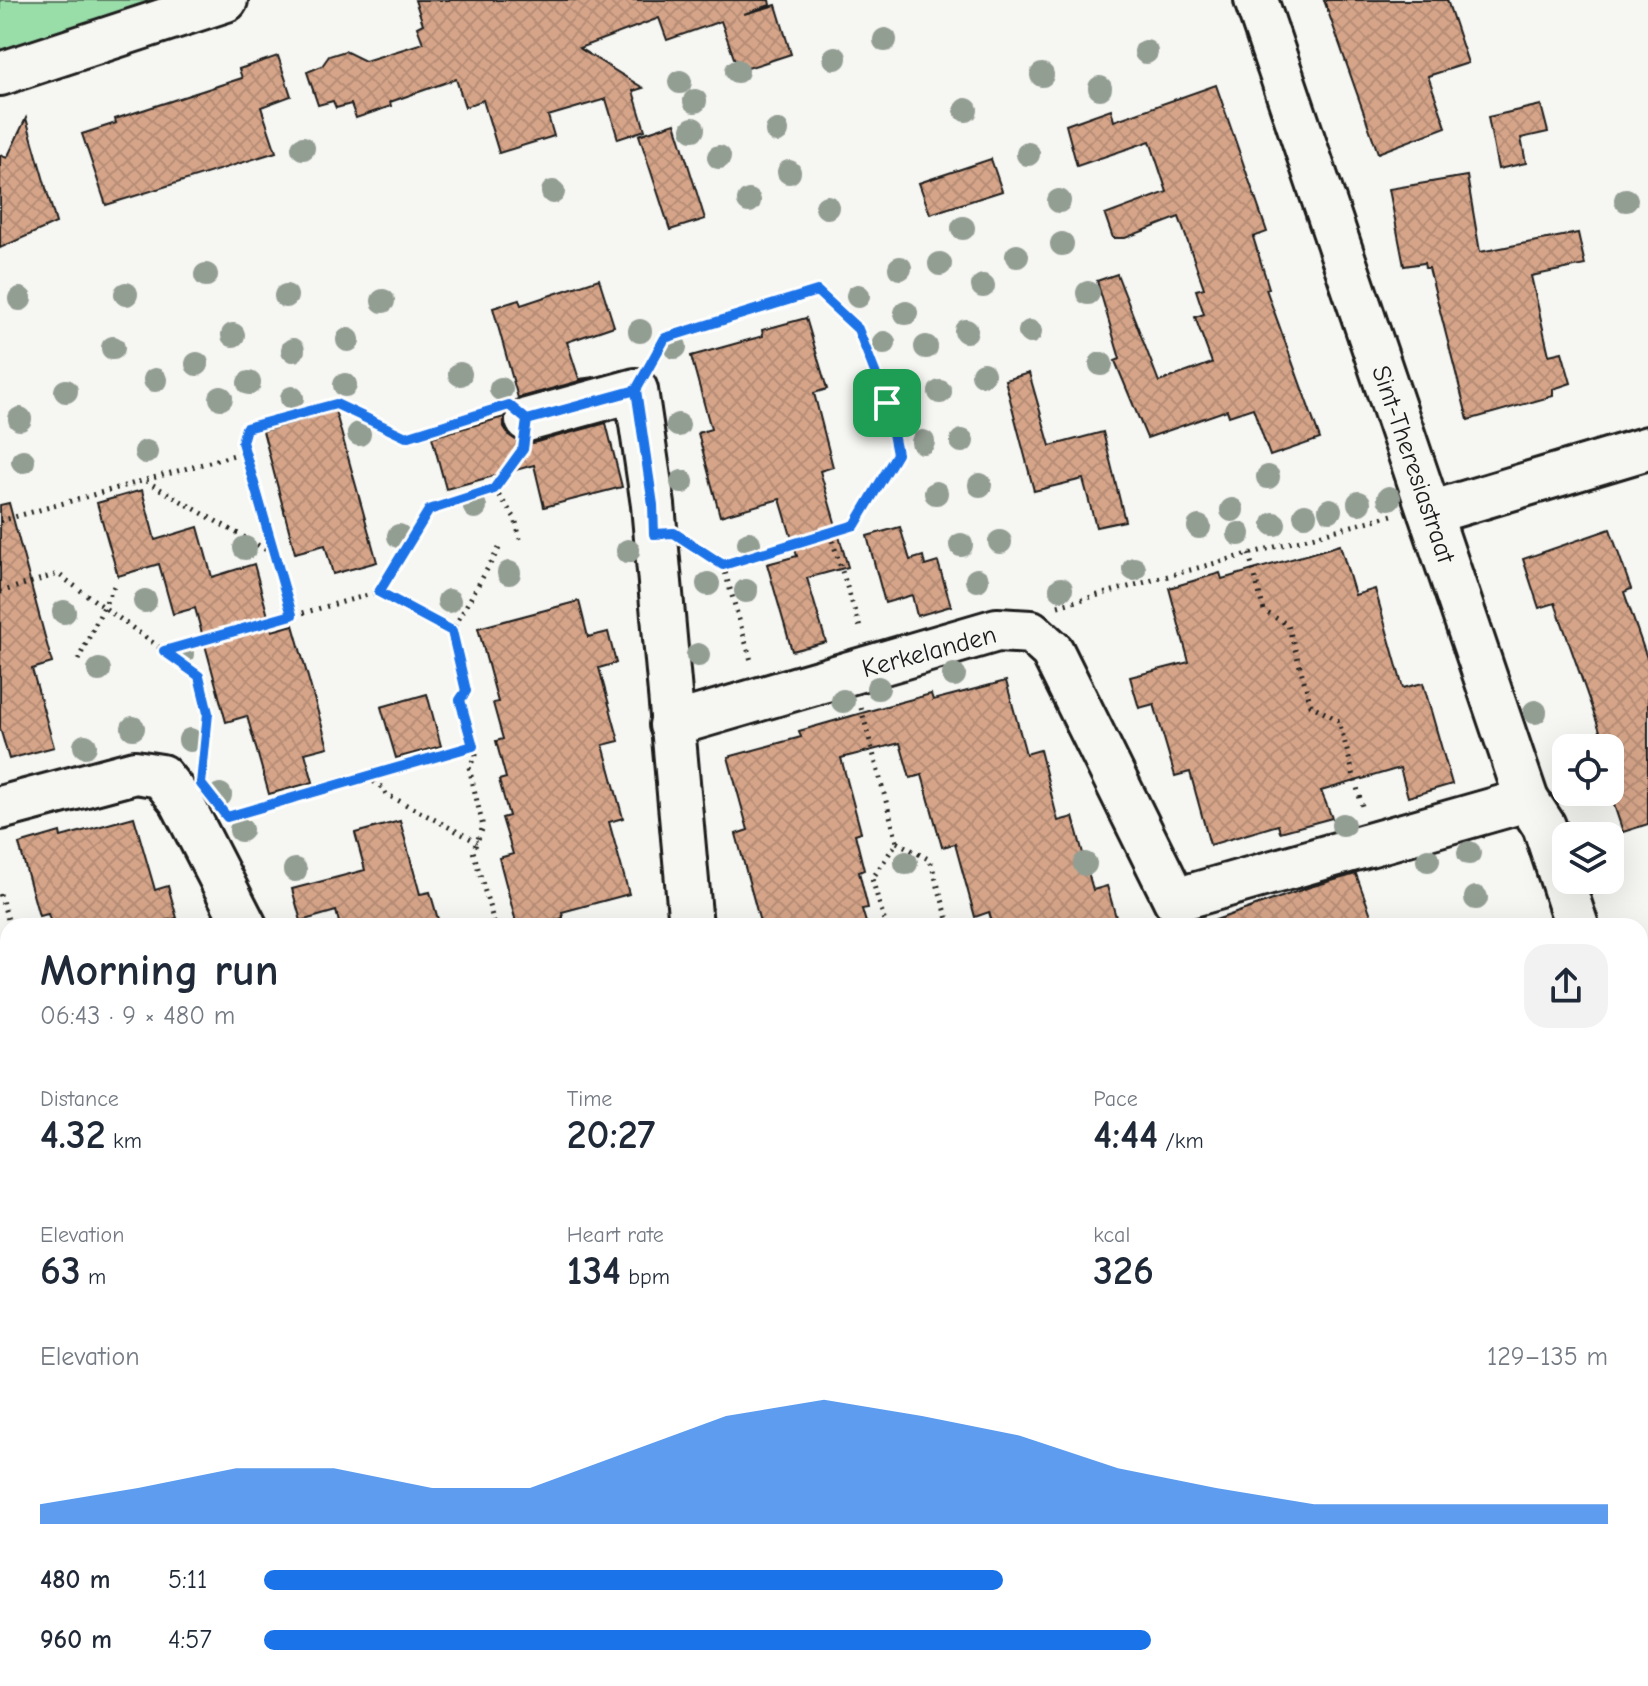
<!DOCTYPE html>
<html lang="en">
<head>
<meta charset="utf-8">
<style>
	body { margin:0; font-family:"Comic Neue",sans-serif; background:#f2f2f3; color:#1f2937; height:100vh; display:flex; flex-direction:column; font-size:30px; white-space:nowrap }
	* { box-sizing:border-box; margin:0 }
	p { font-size:26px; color:#747a83 }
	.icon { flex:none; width:44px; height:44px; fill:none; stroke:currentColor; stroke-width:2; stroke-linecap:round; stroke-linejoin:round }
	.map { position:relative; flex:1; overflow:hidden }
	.drawer { position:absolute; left:0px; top:918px; width:1648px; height:768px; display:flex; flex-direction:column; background:#fff; border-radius:24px 24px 0 0; box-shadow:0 8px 32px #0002 }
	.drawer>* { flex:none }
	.tools { position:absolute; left:1552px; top:734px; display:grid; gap:16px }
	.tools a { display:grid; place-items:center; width:72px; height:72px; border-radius:16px; background:#fff; box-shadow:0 8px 32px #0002; font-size:40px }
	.pin { position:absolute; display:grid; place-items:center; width:68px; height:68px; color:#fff; margin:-34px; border-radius:16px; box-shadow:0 4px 12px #0006 }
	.round { display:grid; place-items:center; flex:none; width:84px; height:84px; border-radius:24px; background:#f2f2f3 }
	.summary { display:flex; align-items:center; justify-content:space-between; height:136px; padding:0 40px }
	h1 { font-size:44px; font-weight:700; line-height:60px }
	.stats { display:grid; grid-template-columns:repeat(3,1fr); gap:12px; height:136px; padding:8px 40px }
	.stats div { display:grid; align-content:center }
	.stats b { font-size:40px; font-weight:700 }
	.stats small { font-size:22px; font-weight:400 }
	.stats p { font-size:22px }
	.chart { height:224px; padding:16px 40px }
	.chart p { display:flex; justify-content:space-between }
	.chart svg { width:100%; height:144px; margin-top:8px; fill:#1a73e8; opacity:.7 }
	ul { padding:0 40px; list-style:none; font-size:26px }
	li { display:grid; grid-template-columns:128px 96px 1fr; align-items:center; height:60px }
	li i { height:20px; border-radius:10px; background:#1a73e8 }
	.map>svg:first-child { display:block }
</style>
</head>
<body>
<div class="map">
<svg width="1648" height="1686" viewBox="0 0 1648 1686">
	<defs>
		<pattern id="building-cross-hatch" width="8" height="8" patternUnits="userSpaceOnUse" patternTransform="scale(2)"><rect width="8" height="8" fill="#d6a589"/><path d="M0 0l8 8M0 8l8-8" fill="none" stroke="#b78d76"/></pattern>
	</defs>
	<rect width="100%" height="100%" fill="#f6f6f2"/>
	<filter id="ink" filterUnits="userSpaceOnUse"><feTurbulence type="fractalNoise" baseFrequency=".0125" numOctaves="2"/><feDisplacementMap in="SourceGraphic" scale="16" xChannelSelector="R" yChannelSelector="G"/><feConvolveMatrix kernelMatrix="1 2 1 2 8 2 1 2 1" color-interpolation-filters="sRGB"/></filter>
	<g filter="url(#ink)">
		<polygon fill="#99dda9" stroke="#5a7c62" stroke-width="2" points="0,0 156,0 0,54"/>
		<g fill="url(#building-cross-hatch)" stroke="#1c1c1c" stroke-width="2">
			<polygon points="415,0 769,0 770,5 744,14 776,5 791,54 748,68 734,58 721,21 667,40 659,18 579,48 643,88 633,91 645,130 618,139 606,99 548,116 554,136 499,153 483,100 465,107 456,79 390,102 391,106 356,118 351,104 336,108 333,101 318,105 307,72 322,66 329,56 345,51 365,61 423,43 417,27 423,24"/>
			<polygon points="1324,0 1447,0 1468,63 1428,76 1446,127 1378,153"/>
			<polygon points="278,56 291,96 261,107 276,152 106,205 82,134 116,123 115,119 242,78 239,69"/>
			<polygon points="1216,85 1267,232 1253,237 1269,288 1266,289 1320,439 1270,456 1253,408 1229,416 1227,410 1147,438 1115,361 1120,359 1097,281 1117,274 1159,382 1212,363 1195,317 1204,314 1196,290 1204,288 1179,217 1125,238 1113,238 1105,215 1167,192 1150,141 1077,166 1066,125 1111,109 1114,121"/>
			<polygon points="1541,105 1548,132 1521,138 1526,163 1498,169 1488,117"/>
			<polygon points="26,118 56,223 0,248 0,155 7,158"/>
			<polygon points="675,123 705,219 670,230 639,135"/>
			<polygon points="991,159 1002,191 930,214 919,183"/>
			<polygon points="1467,176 1480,252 1578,233 1585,265 1531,276 1549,355 1562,352 1571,383 1553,389 1553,396 1468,420 1429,268 1425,268 1424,263 1404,266 1389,189"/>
			<polygon points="599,279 614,326 567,342 579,379 594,377 518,398 493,308 519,300 521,305"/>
			<polygon points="806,318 827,389 814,393 833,467 820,471 848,567 807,578 826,642 792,651 767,564 797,556 780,499 720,516 698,433 711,429 691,356 763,336 762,330"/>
			<polygon points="1029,373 1050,446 1103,432 1125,521 1096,527 1083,479 1034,491 1005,380"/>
			<polygon points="335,410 377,562 333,574 325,545 295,553 263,431"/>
			<polygon points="504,417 504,427 510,436 522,443 533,443 606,423 622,487 544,507 534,465 446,489 432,437"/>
			<polygon points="142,490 155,540 198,527 212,577 254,564 272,631 293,625 328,747 305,753 313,782 269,794 247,716 226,722 195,608 173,614 159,564 118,576 97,503"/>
			<polygon points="9,503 52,663 32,669 54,747 9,759 0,728 0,505"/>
			<polygon points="900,527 910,560 923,556 925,566 938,562 951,606 917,616 912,595 885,603 867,536"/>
			<polygon points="1610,529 1631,589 1624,592 1648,661 1648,824 1623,832 1610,793 1610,748 1606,748 1555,603 1539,608 1523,559"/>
			<polygon points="1340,545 1355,595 1375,589 1403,688 1423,683 1452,784 1408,797 1400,768 1321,791 1332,818 1280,832 1278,825 1210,845 1190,772 1175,776 1154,704 1139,708 1130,677 1189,662 1169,588 1220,573 1222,579"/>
			<polygon points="579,601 588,637 608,632 616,663 599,668 619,741 603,745 623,818 609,822 629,894 562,912 563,918 534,926 517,926 499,858 513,854 502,818 509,816 499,780 506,778 496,741 503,739 493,703 498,702 478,628"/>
			<polygon points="1006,681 1026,754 1040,750 1058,821 1073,817 1093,890 1107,886 1116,917 1085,926 993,926 989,912 975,917 955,844 942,847 922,775 910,778 900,743 841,758 861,832 855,834 864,870 859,872 868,908 862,909 867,926 761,926 736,834 748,830 728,757 801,737 799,731 890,705 931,694 933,700"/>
			<polygon points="427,694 441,746 396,758 381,707"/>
			<polygon points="134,817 155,890 168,886 177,918 143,926 52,926 48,914 39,916 19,844 60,832 61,837"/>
			<polygon points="400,821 420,894 430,892 440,926 340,926 336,911 301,921 292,889 365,870 355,833"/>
			<polygon points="1356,874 1375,926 1211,926 1210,922 1310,887"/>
		</g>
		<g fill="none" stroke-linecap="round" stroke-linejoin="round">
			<g stroke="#1c1c1c" stroke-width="48">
				<g id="minor">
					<polyline points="1256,0 1527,800 1544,826 1577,926"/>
					<polyline points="0,74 226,0"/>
					<polyline points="527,420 636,390 653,505 691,926"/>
					<polyline points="1430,513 1648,448"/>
					<polyline points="671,725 997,630 1031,632 1052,651 1175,900 1527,800"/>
					<polyline points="0,808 135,772 161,776 181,801 245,926"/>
					<polyline points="1640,1117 1648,1141"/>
					<polyline points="1640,1253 1648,1250"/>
					<polyline points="0,1344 8,1341"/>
					<polyline points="1640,1620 1648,1615"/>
					<polyline points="0,1623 8,1621"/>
					<polyline points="286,1678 291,1686"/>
					<polyline points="360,1686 378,1678"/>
					<polyline points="1537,1686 1550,1678"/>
				</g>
			</g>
			<g stroke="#1c1c1c" stroke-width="5" stroke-dasharray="2 6" stroke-linecap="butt">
				<polyline points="654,357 665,338 817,291 858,329 887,403 897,454 855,525 723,565 695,547"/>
				<polyline points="146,481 275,555"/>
				<polyline points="494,489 515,518 520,539"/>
				<polyline points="0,521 245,452"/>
				<polyline points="830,533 861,631"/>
				<polyline points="1249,554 1264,611 1288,625 1311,705 1339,721 1362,806"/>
				<polyline points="723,565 752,664"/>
				<polyline points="0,592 58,574 199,676 208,713 203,767"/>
				<polyline points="379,592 452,631 502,543"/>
				<polyline points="1058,606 1392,515"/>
				<polyline points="292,615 242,442 246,428 336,404 406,437 490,411"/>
				<polyline points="452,631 466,691 460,700 476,755 469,767 483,827 473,851 495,926"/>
				<polyline points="164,651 379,592 429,510 494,489 517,457"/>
				<polyline points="78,660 116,582"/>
				<polyline points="861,708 897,842 872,879 886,926"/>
				<polyline points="367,777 383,788 386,794 477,842"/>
				<polyline points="232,815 473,746"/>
				<polyline points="897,842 930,860 950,926"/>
				<polyline points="0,894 10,926"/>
				<polyline points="0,1299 8,1297"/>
				<polyline points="898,1678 901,1686"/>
				<polyline points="1043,1678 1061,1686"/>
				<polyline points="933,1686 964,1678"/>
			</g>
			<use href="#minor" stroke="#f6f6f2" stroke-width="42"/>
		</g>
		<g fill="#939e93">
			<circle cx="885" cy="40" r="12"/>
			<circle cx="1146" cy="52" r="12"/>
			<circle cx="835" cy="58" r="12"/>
			<circle cx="737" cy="71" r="12"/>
			<circle cx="1042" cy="75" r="12"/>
			<circle cx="680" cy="82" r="12"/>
			<circle cx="1100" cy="88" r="12"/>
			<circle cx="695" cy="101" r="12"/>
			<circle cx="966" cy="110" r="12"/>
			<circle cx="693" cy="129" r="12"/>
			<circle cx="777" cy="131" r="12"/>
			<circle cx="303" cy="148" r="12"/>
			<circle cx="1028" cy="154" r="12"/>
			<circle cx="719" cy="157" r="12"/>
			<circle cx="789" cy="172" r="12"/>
			<circle cx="553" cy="192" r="12"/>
			<circle cx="1626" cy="200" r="12"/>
			<circle cx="749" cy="201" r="12"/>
			<circle cx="1059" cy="201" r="12"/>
			<circle cx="827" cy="207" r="12"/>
			<circle cx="963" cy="228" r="12"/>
			<circle cx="1062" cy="244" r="12"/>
			<circle cx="1017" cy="256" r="12"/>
			<circle cx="940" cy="264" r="12"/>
			<circle cx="900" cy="268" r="12"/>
			<circle cx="206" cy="275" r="12"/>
			<circle cx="983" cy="286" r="12"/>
			<circle cx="1088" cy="293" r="12"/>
			<circle cx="126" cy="294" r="12"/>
			<circle cx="286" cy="296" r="12"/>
			<circle cx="858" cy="296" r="12"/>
			<circle cx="20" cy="299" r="12"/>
			<circle cx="383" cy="301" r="12"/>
			<circle cx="906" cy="313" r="12"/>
			<circle cx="640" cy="331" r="12"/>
			<circle cx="966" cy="331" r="12"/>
			<circle cx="1030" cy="332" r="12"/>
			<circle cx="233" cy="335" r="12"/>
			<circle cx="348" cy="340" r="12"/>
			<circle cx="884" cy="343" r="12"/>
			<circle cx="675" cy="347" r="12"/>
			<circle cx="926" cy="347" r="12"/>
			<circle cx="113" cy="348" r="12"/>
			<circle cx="293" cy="350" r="12"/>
			<circle cx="197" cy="364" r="12"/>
			<circle cx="1101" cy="364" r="12"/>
			<circle cx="460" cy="374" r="12"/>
			<circle cx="983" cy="374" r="12"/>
			<circle cx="155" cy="380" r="12"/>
			<circle cx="249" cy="383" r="12"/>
			<circle cx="345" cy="385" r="12"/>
			<circle cx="501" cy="389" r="12"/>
			<circle cx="66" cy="391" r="12"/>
			<circle cx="940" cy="392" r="12"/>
			<circle cx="906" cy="394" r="12"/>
			<circle cx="221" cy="398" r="12"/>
			<circle cx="292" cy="398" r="12"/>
			<circle cx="20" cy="419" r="12"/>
			<circle cx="678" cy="425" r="12"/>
			<circle cx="359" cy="434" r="12"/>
			<circle cx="962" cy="441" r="12"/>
			<circle cx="923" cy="442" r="12"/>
			<circle cx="146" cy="452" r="12"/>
			<circle cx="23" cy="461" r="12"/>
			<circle cx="1268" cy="477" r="12"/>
			<circle cx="682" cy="482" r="12"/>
			<circle cx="980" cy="485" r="12"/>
			<circle cx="936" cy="493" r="12"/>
			<circle cx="1389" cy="498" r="12"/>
			<circle cx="1359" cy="503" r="12"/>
			<circle cx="475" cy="507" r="12"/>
			<circle cx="1232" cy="510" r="12"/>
			<circle cx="1330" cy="510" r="12"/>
			<circle cx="1305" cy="515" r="12"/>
			<circle cx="1274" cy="524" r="12"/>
			<circle cx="1199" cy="527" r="12"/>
			<circle cx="1239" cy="534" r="12"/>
			<circle cx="399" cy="536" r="12"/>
			<circle cx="1000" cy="542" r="12"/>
			<circle cx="749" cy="543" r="12"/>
			<circle cx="961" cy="545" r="12"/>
			<circle cx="245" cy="548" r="12"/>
			<circle cx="628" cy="551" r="12"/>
			<circle cx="1134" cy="569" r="12"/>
			<circle cx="509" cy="573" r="12"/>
			<circle cx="977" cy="580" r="12"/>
			<circle cx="708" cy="584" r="12"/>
			<circle cx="1061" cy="589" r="12"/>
			<circle cx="746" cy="591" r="12"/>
			<circle cx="145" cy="601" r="12"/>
			<circle cx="449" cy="601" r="12"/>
			<circle cx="64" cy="612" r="12"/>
			<circle cx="182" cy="654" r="12"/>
			<circle cx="698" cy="655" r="12"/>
			<circle cx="99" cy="670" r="12"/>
			<circle cx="954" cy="675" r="12"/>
			<circle cx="878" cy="688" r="12"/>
			<circle cx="843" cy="701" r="12"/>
			<circle cx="1535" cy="712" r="12"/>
			<circle cx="133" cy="728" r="12"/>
			<circle cx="190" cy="740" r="12"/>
			<circle cx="85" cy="746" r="12"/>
			<circle cx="220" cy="795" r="12"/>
			<circle cx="1343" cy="825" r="12"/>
			<circle cx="241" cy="830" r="12"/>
			<circle cx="1469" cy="853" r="12"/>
			<circle cx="1428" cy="860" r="12"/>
			<circle cx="906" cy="863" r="12"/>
			<circle cx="1085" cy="864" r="12"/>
			<circle cx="295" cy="870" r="12"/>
			<circle cx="1476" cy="898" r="12"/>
		</g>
	</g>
	<g fill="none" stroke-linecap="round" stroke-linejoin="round" filter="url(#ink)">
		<g stroke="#fff" stroke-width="16">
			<polyline id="route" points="887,403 858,329 817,291 665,338 636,390 527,420 523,449 494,489 429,510 379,592 452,631 466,691 460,700 473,746 227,817 201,784 208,713 199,676 164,651 292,615 242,442 246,428 336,404 406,437 509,405 527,420 636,390 653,505 654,534 674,533 723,565 855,525 897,454 887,403"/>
		</g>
		<use href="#route" stroke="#1a73e8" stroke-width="10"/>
	</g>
	<g text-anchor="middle" stroke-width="7" stroke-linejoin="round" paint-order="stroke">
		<g font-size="26" fill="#1c1c1c" stroke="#f6f6f2">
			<text transform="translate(1414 464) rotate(71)" y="9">Sint-Theresiastraat</text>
			<text transform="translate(929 651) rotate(-15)" y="9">Kerkelanden</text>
		</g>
	</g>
</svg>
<div class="tools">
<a><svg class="icon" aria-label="locate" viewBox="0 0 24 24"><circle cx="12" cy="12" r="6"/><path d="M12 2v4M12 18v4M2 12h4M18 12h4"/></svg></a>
<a><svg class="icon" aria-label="layers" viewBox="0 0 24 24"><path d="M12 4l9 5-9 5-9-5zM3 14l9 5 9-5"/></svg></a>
</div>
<div class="pin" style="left:887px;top:403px;background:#1e9e55"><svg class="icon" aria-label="arrive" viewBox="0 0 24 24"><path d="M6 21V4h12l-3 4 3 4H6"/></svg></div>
<section class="drawer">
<div class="summary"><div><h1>Morning run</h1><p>06:43 · 9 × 480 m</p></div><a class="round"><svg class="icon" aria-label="share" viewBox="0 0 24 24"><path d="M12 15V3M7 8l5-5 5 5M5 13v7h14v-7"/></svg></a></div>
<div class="stats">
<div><p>Distance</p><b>4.32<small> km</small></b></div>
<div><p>Time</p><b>20:27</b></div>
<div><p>Pace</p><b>4:44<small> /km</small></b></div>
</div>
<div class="stats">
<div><p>Elevation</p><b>63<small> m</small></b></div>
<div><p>Heart rate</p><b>134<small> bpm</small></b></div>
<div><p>kcal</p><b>326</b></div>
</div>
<div class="chart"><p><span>Elevation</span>129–135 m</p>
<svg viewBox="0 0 160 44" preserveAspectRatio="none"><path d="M0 44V38L10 33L20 27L30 27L40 33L50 33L60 22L70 11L80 6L90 11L100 17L110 27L120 33L130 38L140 38L150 38L160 38V44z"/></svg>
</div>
<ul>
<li><b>480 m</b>5:11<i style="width:55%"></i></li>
<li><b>960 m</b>4:57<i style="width:66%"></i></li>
</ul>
</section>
</div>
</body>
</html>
